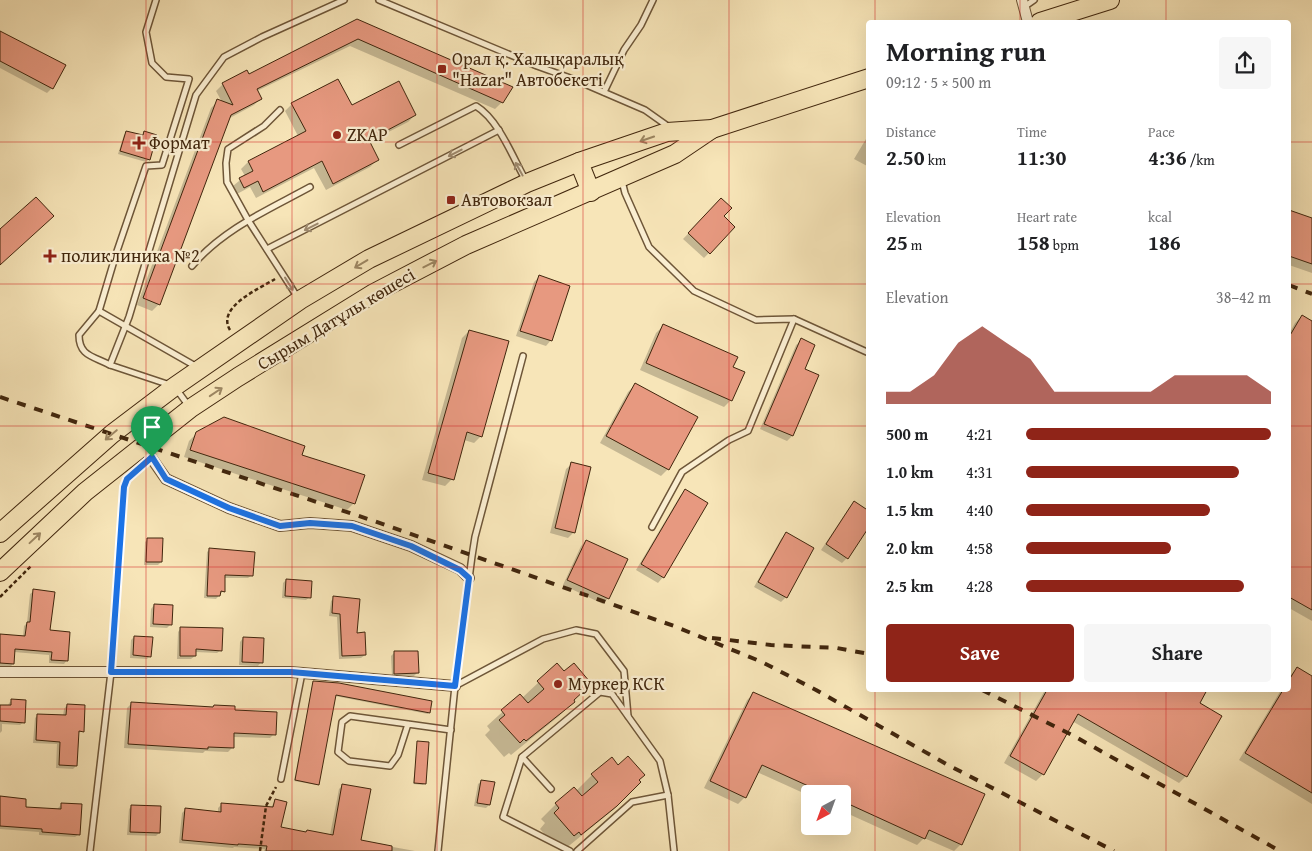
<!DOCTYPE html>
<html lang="en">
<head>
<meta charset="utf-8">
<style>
	body { margin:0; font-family:"Gentium Book Plus",serif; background:#f6f6f6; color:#202124; height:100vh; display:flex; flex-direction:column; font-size:19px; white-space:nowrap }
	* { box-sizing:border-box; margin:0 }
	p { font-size:16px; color:#757577 }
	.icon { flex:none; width:28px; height:28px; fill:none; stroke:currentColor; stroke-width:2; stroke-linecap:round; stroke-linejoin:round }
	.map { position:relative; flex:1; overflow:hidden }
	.details { position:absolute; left:866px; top:20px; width:425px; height:672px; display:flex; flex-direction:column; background:#fff; border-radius:5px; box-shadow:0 5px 20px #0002 }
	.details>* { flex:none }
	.needle { width:32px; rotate:221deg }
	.fabs { position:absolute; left:801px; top:785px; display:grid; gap:10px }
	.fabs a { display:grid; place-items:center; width:50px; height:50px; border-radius:5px; background:#fff; box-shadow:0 5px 20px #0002; font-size:25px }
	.pin { position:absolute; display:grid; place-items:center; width:42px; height:42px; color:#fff; margin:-51px -21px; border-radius:50% 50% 50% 0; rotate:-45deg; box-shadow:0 0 5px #0007 }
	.pin .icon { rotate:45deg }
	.round { display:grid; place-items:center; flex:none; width:52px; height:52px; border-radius:5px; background:#f6f6f6 }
	.summary { display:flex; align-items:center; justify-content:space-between; height:85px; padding:0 20px }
	h1 { font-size:28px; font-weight:800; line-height:38px }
	.metrics { display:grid; grid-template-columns:repeat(3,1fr); gap:8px; height:85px; padding:5px 20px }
	.metrics div { display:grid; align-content:center }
	.metrics b { font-size:21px; font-weight:800 }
	.metrics small { font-size:14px; font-weight:400 }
	.metrics p { font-size:14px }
	.chart { height:140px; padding:10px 20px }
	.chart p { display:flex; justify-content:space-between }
	.chart svg { width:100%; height:90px; margin-top:5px; fill:#8f2418; opacity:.7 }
	.button { display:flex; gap:10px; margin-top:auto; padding:10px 20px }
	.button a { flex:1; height:58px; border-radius:5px; background:#8f2418; color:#fff; font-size:20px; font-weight:800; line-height:58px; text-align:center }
	.button a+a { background:#f6f6f6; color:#202124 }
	ul { padding:0 20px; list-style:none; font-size:16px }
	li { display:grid; grid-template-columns:80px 60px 1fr; align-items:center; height:38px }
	li i { height:12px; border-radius:6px; background:#8f2418 }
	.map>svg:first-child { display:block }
</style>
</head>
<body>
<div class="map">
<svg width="1312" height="851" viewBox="0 0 1312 851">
	<rect width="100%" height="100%" fill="#f7e5b8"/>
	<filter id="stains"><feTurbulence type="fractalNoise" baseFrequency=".004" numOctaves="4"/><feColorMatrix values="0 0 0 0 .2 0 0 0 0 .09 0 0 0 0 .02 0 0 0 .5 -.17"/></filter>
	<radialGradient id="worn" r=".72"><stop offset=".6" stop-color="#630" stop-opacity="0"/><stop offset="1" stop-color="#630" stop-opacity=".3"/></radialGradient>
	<g fill="#0003">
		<polygon points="357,20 502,102 495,109 350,46 257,91 261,98 254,105 228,119 159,304 152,311 137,305 211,108 218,101 222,102 216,91 223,84 249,75"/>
		<polygon points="0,32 52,88 47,93 0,68"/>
		<polygon points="292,104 351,107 415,115 408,122 369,142 377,160 370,167 326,190 314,168 256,198 250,187 237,194 233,186 245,176 241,169 248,162 298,136 285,111"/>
		<polygon points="127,132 141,136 145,132 149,159 146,162 118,154 124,135"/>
		<polygon points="869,134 869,167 854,159"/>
		<polygon points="721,200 723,216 734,227 704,258 683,239"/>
		<polygon points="1289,211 1312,219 1312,273 1289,265"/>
		<polygon points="539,277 551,340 546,346 516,336 534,282"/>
		<polygon points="1302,316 1312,322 1312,621 1289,608 1289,334 1295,323"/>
		<polygon points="663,326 732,367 731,400 724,407 640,370 656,333"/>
		<polygon points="469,331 481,436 474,443 464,440 452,479 445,486 422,480 462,338"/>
		<polygon points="802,340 803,370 818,376 792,436 787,441 760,429 796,345"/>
		<polygon points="635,385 668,469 661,476 600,443 628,392"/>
		<polygon points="197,433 301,455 354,503 347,510 184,457 189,441"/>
		<polygon points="572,464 574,532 568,538 550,533 566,469"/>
		<polygon points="685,491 663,577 658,583 636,570 680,496"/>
		<polygon points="854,502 847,558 842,563 821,550 849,508"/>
		<polygon points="786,533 786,597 781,602 754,587 781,539"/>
		<polygon points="148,539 161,562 158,565 144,565 145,542"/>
		<polygon points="586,541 608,598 603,604 563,585 581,546"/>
		<polygon points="210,549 252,575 248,578 224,578 223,591 216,599 204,598 207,552"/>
		<polygon points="286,580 310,597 306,600 282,598 283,583"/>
		<polygon points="34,591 49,632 67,660 64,664 49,663 49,655 14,652 13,664 10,667 0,667 0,636 23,637 24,626 27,623 30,594"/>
		<polygon points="334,598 356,634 365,655 361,658 339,659 337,617 329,616 331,601"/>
		<polygon points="154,605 170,625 167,628 150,627 151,609"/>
		<polygon points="181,628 221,650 217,653 195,652 195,656 191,659 177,659 178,632"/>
		<polygon points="134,637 150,656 147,659 130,658 131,640"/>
		<polygon points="243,638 261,662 258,666 239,665 240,642"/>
		<polygon points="394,653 417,673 414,676 392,677 391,656"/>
		<polygon points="557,665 564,673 583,687 574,701 559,716 511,755 509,753 504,757 485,735 490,730 487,726 520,696 522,698"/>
		<polygon points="1297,668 1312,678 1312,804 1239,760 1281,690 1289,690 1289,677"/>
		<polygon points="313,682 429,712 428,714 335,696 318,784 317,785 294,781"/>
		<polygon points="1045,690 1206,690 1198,703 1186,776 1179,783 1072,721 1043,774 1036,781 1004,763"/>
		<polygon points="754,693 961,844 954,851 924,838 917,845 842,811 842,794 810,794 810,796 757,772 745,797 738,804 704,788 747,700"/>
		<polygon points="12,700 24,722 20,725 2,724 2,731 0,733 0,706 8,706 9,703"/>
		<polygon points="131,704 234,711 274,734 270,738 233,737 232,748 228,752 205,751 203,753 124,748 127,708"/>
		<polygon points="67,705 82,731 77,734 76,766 73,769 56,768 57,744 33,743 35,718 38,715 63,716 64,709"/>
		<polygon points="418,742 425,783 423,785 413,784"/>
		<polygon points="618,766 638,780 628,795 613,810 565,849 563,846 559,850 540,829 545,823 541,819 556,804 576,791 592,775"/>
		<polygon points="482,781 489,805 486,808 474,806 478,784"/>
		<polygon points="343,785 360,841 415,851 264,851 265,849 234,847 233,848 179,843 182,813 185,810 218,813 218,808 222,804 271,808 275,800 280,828 330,835 339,789"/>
		<polygon points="0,798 25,808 58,810 58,808 62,804 79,834 75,837 39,835 39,832 0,829"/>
		<polygon points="132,806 159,833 156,836 127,835 129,809"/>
	</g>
	<g fill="#e79980" stroke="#41260d">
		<polygon points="357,19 513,87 503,103 358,39 257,89 262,99 231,115 160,305 143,298 217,99 233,105 222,83 247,70 249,74"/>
		<polygon points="0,31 66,65 53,89 0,61"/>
		<polygon points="338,79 352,105 399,81 416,115 369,140 379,160 333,184 322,161 263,192 258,181 244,188 239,178 253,171 248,161 306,131 291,103"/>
		<polygon points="126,131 143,135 144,131 157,135 150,160 120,151"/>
		<polygon points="36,197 54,216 0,265 0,229"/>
		<polygon points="721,198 732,208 724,216 735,227 710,254 688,233"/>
		<polygon points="1289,210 1312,218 1312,264 1289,256"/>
		<polygon points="539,275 570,286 552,341 520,331"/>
		<polygon points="1302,315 1312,321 1312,610 1289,597 1289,337"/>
		<polygon points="663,324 738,357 733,367 745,372 732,401 646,363"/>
		<polygon points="469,330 509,341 482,437 467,432 454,480 428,473"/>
		<polygon points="801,338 815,345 805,369 819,375 793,436 764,424"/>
		<polygon points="635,383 698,417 669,470 606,436"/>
		<polygon points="224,417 305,446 302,455 365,475 355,504 190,450 196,432"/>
		<polygon points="571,462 591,467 575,533 555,528"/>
		<polygon points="685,489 708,503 664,578 641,564"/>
		<polygon points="854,501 869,511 869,527 848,559 826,544"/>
		<polygon points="786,532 814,548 787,598 758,582"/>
		<polygon points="147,538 163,538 162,562 146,562"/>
		<polygon points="586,540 628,559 609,599 567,580"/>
		<polygon points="209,548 255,552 253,576 225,575 225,592 221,591 220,596 207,596"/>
		<polygon points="286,579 312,581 311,598 285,596"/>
		<polygon points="33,589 55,592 50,630 70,632 68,661 51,660 52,652 15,649 14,664 0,663 0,634 25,636 27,622 30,622"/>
		<polygon points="333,596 360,599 357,633 365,632 366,655 342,656 340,614 332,613"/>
		<polygon points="154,604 173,605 172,625 153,624"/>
		<polygon points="180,627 223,628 222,651 196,649 196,656 180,656"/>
		<polygon points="134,636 153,637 151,657 133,655"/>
		<polygon points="243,637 264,638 263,663 242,662"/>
		<polygon points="394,651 418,651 419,673 394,674"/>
		<polygon points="557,663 564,671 574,663 590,682 584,687 586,689 574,700 575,702 526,741 524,739 520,743 499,720 505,715 501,710 520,694 528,703 544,689 537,681"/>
		<polygon points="1297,667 1312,676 1312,793 1245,753 1283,690 1289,690 1289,680"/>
		<polygon points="313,681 339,683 432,701 430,713 336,695 319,785 295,780"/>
		<polygon points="1047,690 1207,690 1200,703 1222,716 1187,777 1078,714 1044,775 1010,756"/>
		<polygon points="753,692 985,794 962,845 929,830 925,839 842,801 842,794 826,794 762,765 746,798 710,781"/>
		<polygon points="11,699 26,700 25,723 0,721 0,705 11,705"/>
		<polygon points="131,702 213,707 214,705 235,706 235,710 277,712 276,735 234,733 234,748 208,747 208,749 128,744"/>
		<polygon points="67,704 85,705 84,732 79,731 77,766 59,765 60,742 36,740 37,714 66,715"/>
		<polygon points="417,741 429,742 426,784 414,783"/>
		<polygon points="628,756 645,775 639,780 641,782 617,806 581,835 579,832 574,836 554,813 559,808 555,803 574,787 582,796 598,782 591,774 612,757 618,765"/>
		<polygon points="481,780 495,782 490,805 477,803"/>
		<polygon points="342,784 371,789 361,840 392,846 392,851 266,851 267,846 238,844 238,845 182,840 185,808 221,812 221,803 273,807 275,799 287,802 281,827 306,832 307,830 333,835"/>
		<polygon points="0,796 26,799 26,807 61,809 61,803 82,804 80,835 42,832 42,829 0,826"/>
		<polygon points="131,805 161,806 160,833 130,832"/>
	</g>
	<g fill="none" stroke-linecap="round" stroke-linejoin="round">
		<g stroke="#6e5638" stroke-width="8">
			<g id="service">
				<polyline points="379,0 537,66 573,79 645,110 669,127"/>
				<polyline points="1024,7 1034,0"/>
				<polyline points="604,92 624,50 641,25 653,0"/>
				<polyline points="280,110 264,126 228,149 226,163 227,182 248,220 298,298"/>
				<path d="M399,145L476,106C499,120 513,158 526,181"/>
				<polyline points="622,181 625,193 649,247 694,291 756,320 794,319 869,353"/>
				<polyline points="267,249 499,130"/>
				<path d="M192,266C223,229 268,210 310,187"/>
				<polyline points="99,311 197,367"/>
				<path d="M110,365C93,356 79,356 79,335L99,311L116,254L146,166L162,165L189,79L166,77L152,63L146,32L156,0"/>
				<polyline points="170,385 110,365 129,317 196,95 224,57 262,37 344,0"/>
				<polyline points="177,390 188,405"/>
				<polyline points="652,527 682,472 729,440 748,431 794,319"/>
				<polyline points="455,686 543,639 576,630 596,634 624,671 628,716"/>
				<polyline points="408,724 398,755 390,766 349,761 338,752 342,722 350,716 451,730"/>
				<polyline points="522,757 551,789"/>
				<polyline points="281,779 302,673"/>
				<polyline points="90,851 111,672"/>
				<polyline points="438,851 455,686 472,556 475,537 523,356"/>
				<polyline points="570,851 503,817 522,757 600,692 612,694 660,761 668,795 674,851"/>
				<polyline points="577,851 632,802 668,795"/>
			</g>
		</g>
		<g stroke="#6e5638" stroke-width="12">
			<g id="minor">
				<polyline points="1022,0 1028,22"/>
				<polyline points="143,446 166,479 229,508 280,526 310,523 352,526 411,546 460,569 469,578"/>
				<polyline points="0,672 291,672 455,686"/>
			</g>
		</g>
		<g stroke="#41260d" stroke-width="20">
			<g id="trunk">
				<polyline points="1040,22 1110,0"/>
				<polyline points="579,162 591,192"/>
				<polyline points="0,533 112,434 174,387 300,300 369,259 527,183 579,162 667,132 712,129 869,78"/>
				<polyline points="0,572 85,492 191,408 238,377 374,293 466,245 675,154 712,129"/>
			</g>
		</g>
		<g stroke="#41260d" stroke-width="2.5" stroke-dasharray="4 2.5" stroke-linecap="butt">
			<path d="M230,330C216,307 259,289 275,279"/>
			<polyline points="0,597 32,565"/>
			<polyline points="111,660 122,501 124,487 129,478"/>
			<polyline points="260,851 266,806 276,787"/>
		</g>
		<use href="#service" stroke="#faeed1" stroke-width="5"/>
		<use href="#minor" stroke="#faeed1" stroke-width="10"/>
		<use href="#trunk" stroke="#f7e5b8" stroke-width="18"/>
		<g stroke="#41260d" stroke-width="4" stroke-dasharray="9 9" stroke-linecap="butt">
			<polyline points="1289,285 1312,294"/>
			<polyline points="0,397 374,521 674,626 762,662 816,690 948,765 1114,851"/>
			<polyline points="712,638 771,645 837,648 869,654"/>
			<polyline points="982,690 1072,735 1280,851"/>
		</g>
	</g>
	<defs><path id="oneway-shaft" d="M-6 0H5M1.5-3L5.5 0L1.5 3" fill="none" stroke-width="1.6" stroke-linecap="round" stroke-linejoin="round" transform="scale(1.25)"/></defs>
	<g stroke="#9c8662">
		<use href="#oneway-shaft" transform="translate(647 139) rotate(161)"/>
		<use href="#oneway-shaft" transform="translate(361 264) rotate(149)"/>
		<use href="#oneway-shaft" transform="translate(430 264) rotate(-27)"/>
		<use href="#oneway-shaft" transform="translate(216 392) rotate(-34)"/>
		<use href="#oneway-shaft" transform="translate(111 435) rotate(140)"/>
		<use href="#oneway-shaft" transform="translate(35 538) rotate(-43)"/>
	</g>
	<g stroke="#9e8a6f">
		<use href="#oneway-shaft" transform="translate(455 153) rotate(153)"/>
		<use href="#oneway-shaft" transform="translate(519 169) rotate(-119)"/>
		<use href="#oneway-shaft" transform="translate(311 227) rotate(153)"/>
		<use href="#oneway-shaft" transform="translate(289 284) rotate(58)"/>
	</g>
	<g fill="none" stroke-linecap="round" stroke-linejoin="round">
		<g stroke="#fff" stroke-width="10">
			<polygon id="route" points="152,457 166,479 229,508 280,526 310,523 352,526 411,546 460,570 469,578 455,686 291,672 111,672 124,487 127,479"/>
		</g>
		<use href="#route" stroke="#1a73e8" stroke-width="6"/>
	</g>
	<path fill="none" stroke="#d62828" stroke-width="1" stroke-opacity="0.55" d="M146,0V851M292,0V851M437,0V851M583,0V851M729,0V851M875,0V22M1020,0V22M1166,0V22M0,142H869M1289,142H1312M0,284H869M1289,284H1312M0,426H869M1289,426H1312M0,567H869M1289,567H1312M875,690V851M1020,690V851M1166,690V851M0,709H1312"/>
	<g fill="#8f2418" stroke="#faeed1" stroke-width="2">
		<rect x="437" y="64" width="10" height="10" rx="2.5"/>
		<circle cx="337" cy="135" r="5"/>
		<path d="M136.5 135.5h5v5h5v5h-5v5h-5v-5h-5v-5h5z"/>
		<rect x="446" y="195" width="10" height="10" rx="2.5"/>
		<path d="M47.5 248.5h5v5h5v5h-5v5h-5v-5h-5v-5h5z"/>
		<circle cx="558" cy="684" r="5"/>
	</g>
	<g text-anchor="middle" stroke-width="4.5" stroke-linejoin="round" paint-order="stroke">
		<g font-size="18" fill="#41260d" stroke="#faeed1" text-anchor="start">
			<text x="452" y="65">Орал қ. Халықаралық<tspan x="452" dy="21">"Hazar" Автобекеті</tspan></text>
			<text x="347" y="141">ZKAP</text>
			<text x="149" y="149">Формат</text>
			<text x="461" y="206">Автовокзал</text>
			<text x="61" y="262">поликлиника №2</text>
			<text x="568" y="690">Муркер КСК</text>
		</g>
		<g font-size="18" fill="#41260d" stroke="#faeed1">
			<text transform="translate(336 319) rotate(-31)" y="6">Сырым Датұлы көшесі</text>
		</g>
	</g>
	<rect width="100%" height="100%" filter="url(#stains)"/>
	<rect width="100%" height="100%" fill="url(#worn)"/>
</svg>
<div class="fabs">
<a><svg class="needle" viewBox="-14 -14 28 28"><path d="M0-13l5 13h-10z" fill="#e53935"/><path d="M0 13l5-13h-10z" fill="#757577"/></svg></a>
</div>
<div class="pin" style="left:152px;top:457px;background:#1e9e55"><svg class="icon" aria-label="arrive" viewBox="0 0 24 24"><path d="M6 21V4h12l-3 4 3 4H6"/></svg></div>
<section class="details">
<div class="summary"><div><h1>Morning run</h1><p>09:12 · 5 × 500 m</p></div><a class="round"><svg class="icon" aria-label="share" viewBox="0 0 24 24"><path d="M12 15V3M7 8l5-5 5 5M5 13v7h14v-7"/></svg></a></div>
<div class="metrics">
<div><p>Distance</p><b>2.50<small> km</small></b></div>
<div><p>Time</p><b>11:30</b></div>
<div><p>Pace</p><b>4:36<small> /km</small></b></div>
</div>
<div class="metrics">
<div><p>Elevation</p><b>25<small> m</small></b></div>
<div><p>Heart rate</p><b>158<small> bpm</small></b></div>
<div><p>kcal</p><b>186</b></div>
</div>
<div class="chart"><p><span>Elevation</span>38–42 m</p>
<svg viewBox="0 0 160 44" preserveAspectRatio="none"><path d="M0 44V38L10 38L20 30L30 14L40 6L50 14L60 22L70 38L80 38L90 38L100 38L110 38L120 30L130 30L140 30L150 30L160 38V44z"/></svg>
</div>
<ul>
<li><b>500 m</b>4:21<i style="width:100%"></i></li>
<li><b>1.0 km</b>4:31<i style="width:87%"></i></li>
<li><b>1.5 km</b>4:40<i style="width:75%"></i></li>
<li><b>2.0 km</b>4:58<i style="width:59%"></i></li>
<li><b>2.5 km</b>4:28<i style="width:89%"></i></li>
</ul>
<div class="button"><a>Save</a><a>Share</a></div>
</section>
</div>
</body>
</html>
